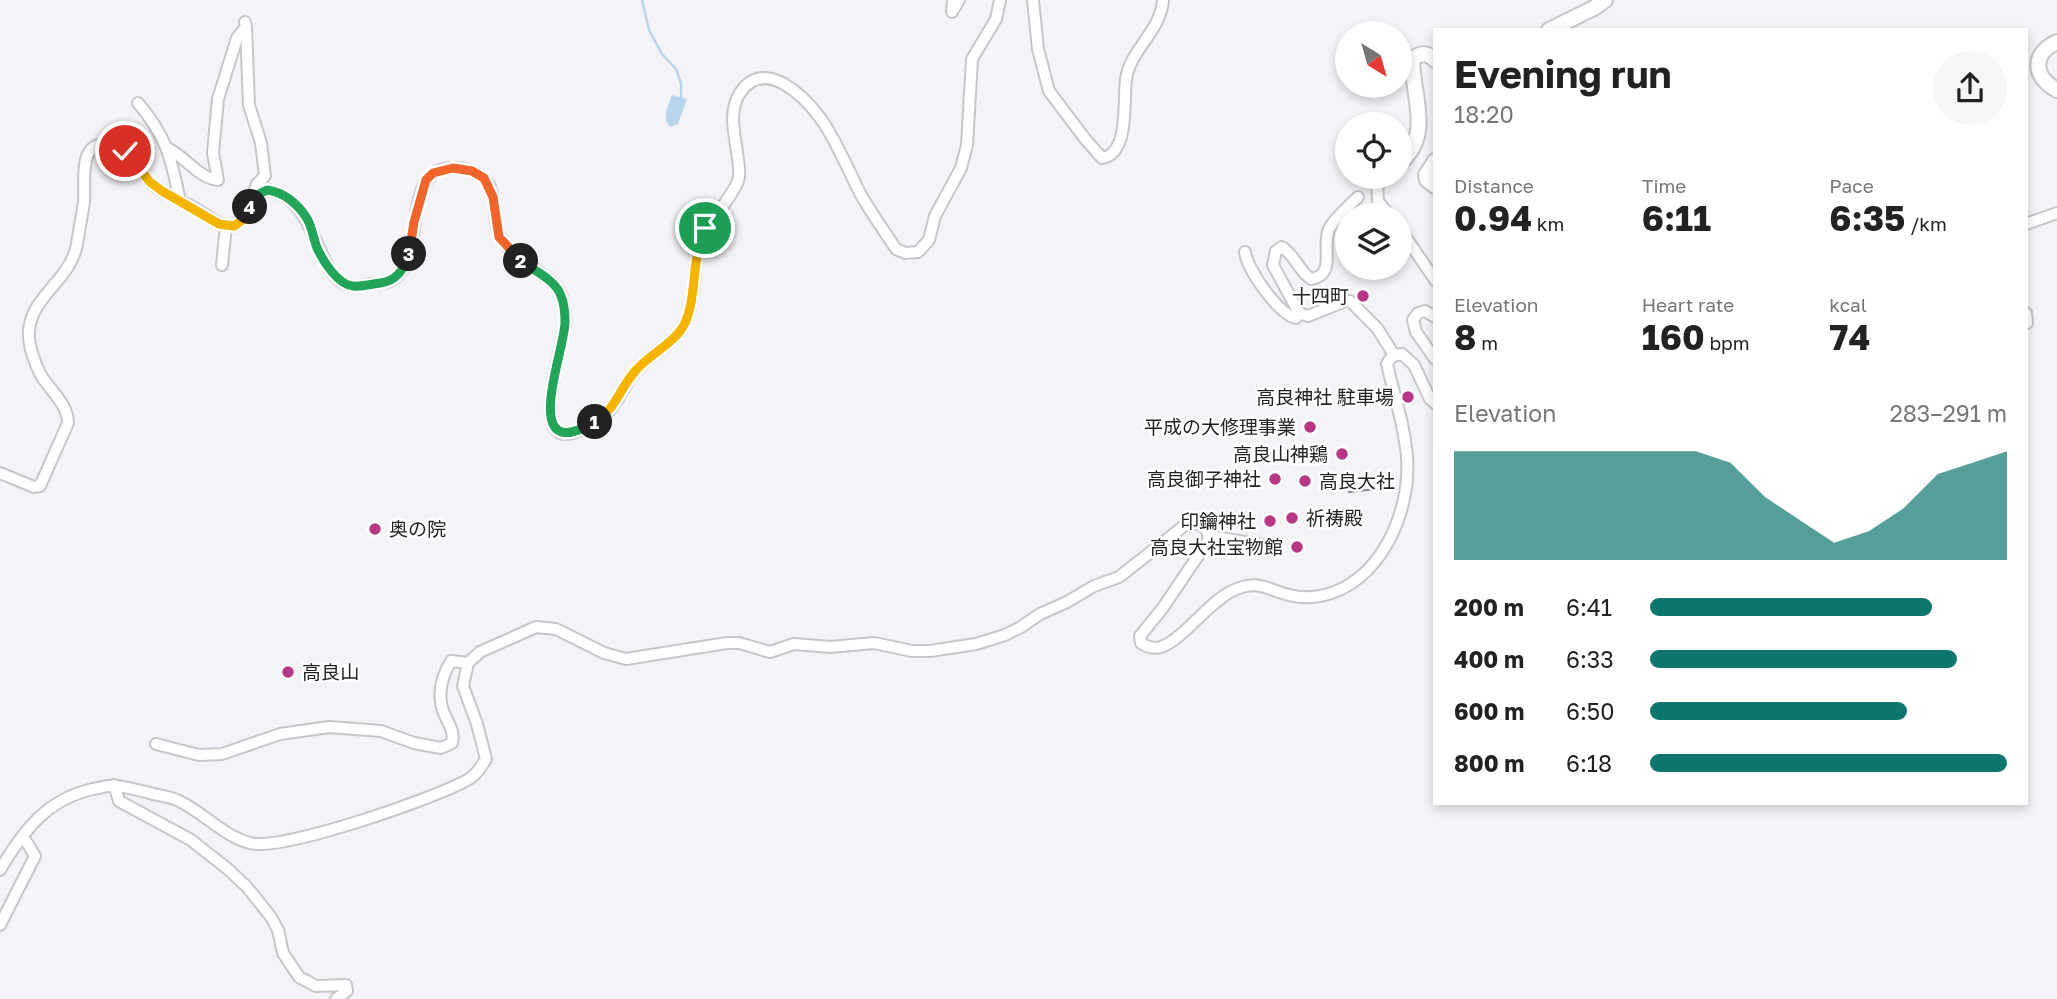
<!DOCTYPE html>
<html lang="en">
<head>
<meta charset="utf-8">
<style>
	body { margin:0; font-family:"Golos Text","Noto Sans JP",sans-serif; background:#f6f6f6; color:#222; height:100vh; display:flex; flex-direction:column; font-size:26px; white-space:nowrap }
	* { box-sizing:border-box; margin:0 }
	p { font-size:23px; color:#767676 }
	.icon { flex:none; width:38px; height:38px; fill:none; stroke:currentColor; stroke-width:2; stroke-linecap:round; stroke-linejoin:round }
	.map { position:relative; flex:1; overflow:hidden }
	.details { position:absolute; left:1433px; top:28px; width:595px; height:777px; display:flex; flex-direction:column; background:#fff; border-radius:0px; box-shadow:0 4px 10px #0003 }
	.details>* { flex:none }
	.needle { width:46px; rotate:143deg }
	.tools { position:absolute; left:1335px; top:21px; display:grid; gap:14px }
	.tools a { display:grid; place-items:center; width:77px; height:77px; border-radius:50%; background:#fff; box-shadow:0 4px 10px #0003; font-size:35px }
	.pin { position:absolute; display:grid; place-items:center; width:60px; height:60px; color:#fff; margin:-30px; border:4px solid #fff; border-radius:50%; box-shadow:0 2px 7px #0007 }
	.km { position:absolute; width:35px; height:35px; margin:-18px; border-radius:50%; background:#222; color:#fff; font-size:19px; line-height:35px; text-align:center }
	.round { display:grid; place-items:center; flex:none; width:74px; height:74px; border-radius:37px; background:#f6f6f6 }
	.head { display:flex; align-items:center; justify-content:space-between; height:119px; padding:0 21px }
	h1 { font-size:38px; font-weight:700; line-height:52px }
	.metrics { display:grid; grid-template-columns:repeat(3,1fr); gap:10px; height:119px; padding:7px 21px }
	.metrics div { display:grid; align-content:center }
	.metrics b { font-size:35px; font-weight:700 }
	.metrics small { font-size:19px; font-weight:400 }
	.metrics p { font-size:19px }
	.chart { height:196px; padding:14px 21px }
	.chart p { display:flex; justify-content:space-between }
	.chart svg { width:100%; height:126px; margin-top:7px; fill:#0f766e; opacity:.7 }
	ul { padding:0 21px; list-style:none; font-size:23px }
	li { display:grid; grid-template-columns:112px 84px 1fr; align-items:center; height:52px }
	li i { height:18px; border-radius:9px; background:#0f766e }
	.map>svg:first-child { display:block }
</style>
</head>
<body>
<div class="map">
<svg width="2057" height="999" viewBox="0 0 2057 999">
	<rect width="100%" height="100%" fill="#f4f4f8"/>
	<polygon fill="#b7d6ec" points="672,95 687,99 678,124 670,127 666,121 666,111"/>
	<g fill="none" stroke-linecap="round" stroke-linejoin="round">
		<polyline stroke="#b7d6ec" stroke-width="2.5" points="642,0 649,30 662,54 676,69 681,83 681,97"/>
		<g stroke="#c7c7cb" stroke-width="14">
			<g id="minor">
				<polyline points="953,0 952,12 959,0"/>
				<path d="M1033,0L1038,49L1049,91L1086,140L1102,158C1130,154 1123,100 1126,79C1130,50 1161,31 1163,0"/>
				<polyline points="246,27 249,105 261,143 265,176 257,184 255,190 257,195"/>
				<path d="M138,103C167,137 171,158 180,201"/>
				<path d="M167,148C185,156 198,178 218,180L213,153L218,99L237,38L246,27L245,22"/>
				<polyline points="1377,183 1378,201 1389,215"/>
				<path d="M1358,197C1349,206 1337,216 1330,227C1320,244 1338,275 1311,279C1298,270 1294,254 1282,247L1276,251L1273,265L1299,313L1308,316L1345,301H1350L1377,328L1394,355"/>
				<polyline points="2026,224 2057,213"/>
				<polyline points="1400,229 1435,280"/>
				<path d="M1245,252C1247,269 1278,314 1296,318L1299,313"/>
				<polyline points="222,265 226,226"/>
				<polyline points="2026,313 2027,323"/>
				<polyline points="1435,317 1425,311 1418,313 1413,320 1416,332 1435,359"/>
				<path d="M0,473L34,487L40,486L68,423C68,405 51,391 42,377C35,365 28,345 29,331C31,296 71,280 77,244C79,230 82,216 84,202C85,188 82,167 88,154C92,146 101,142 110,144C131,149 137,171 152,184C165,195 183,201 198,210C208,216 215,223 226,226C249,225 248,198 267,190C321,198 314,284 354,286C359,287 365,285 370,284C376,283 385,284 390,281C429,263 398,172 450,168C460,167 472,170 481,176C501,191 490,221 502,240C515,261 557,278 562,297C564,305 566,316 565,324C564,345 521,466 588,426C599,419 609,414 616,402C623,391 629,377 639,367C653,353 676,342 685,323C696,301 693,265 700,240C708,223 738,190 739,177C741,151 724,117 740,93C764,56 804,96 821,119C835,138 849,172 861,195C872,214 884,231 896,249L905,253L918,252L929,240L935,216L961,168L967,145L972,59L996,19L1000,0"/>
				<polyline points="1210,536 1267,546"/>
				<path d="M156,744L199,755L222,754L280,734L329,727L381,731L414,743L441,748L452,743C455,730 447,722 443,711C437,693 442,676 451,661L468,663"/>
				<polyline points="114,785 119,801 191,840 229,870 247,887 271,917 278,930 283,953 299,977 316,986 346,985 347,991 336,999"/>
				<path d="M0,870C23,831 47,799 93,789C100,788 108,785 114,786C124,786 136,790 146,792C155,795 167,796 177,800C202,811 223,836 250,843C281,852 439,797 469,779C477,774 481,767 486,759L477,724L463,686L468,663L480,652L536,627L556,629L604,653L626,659L727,643H739L770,652L794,644L830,647L874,643L912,651H930L976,644L1005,635L1021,627L1040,614L1067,602L1094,586L1119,577L1189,522C1200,523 1211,528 1208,541L1162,609L1140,636L1141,643C1147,647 1154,649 1161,647C1182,640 1208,603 1232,591C1260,577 1269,592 1294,596C1301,598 1313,597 1320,596C1380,585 1411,512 1407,458C1405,427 1394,395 1387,364C1390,357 1394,355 1402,354L1414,365L1430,399L1435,403"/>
				<polyline points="0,925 35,856 23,836"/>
			</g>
		</g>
		<g stroke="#c7c7cb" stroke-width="18">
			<g id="major">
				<polyline points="1549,30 1594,8 1605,0"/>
				<path d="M2057,42C2031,54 2033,77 2057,90"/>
				<polyline points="1435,161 1426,175 1427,180 1435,186"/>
				<path d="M1400,163C1427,139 1418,112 1414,80C1413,73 1411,66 1413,59C1421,52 1428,53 1435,60"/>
				<polyline points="1377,183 1384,177"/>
			</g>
		</g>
		<use href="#minor" stroke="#fff" stroke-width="10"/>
		<use href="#major" stroke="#fff" stroke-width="14"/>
		<polyline stroke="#868689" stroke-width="2" points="1349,492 1394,487"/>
	</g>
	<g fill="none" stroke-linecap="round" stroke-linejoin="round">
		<g stroke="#fff" stroke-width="14">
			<path id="split-1" d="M595,422C618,407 620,386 638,368C652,353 676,342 685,323C697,297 691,259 705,228"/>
		</g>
		<g stroke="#fff" stroke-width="14">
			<path id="split-2" d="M521,261C533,270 556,280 561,296C564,303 565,315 565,322C565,351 517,468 595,422"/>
		</g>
		<g stroke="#fff" stroke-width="14">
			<polyline id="split-3" points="409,254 414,222 426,180 433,173 453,168 472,171 484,178 493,197 499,237 521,261"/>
		</g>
		<g stroke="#fff" stroke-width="14">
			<path id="split-4" d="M250,207L257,195L267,190C283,192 297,203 306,217C312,225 313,238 317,248C323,261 338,285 353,286C362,287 372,284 380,283C397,281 404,269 409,254"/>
		</g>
		<g stroke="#fff" stroke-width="14">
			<polyline id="split-5" points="125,151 150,182 162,191 219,224 234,226 244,219 250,207"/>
		</g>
		<use href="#split-1" stroke="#f5b400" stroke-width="9"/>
		<use href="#split-2" stroke="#22a559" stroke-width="9"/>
		<use href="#split-3" stroke="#f0652b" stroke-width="9"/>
		<use href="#split-4" stroke="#22a559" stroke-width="9"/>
		<use href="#split-5" stroke="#f5b400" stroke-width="9"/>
	</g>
	<g fill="#b63784" stroke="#fff" stroke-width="2.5">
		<circle cx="1363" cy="296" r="7"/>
		<circle cx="1408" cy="397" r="7"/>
		<circle cx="1310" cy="427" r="7"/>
		<circle cx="1342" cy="454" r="7"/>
		<circle cx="1275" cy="479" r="7"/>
		<circle cx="1305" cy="481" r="7"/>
		<circle cx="1292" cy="518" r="7"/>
		<circle cx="1270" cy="521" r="7"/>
		<circle cx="375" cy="529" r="7"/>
		<circle cx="1297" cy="547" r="7"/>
		<circle cx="288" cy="672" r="7"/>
	</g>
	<g text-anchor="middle" stroke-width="5" stroke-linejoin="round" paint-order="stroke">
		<g font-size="19" fill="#222223" stroke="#fff" text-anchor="end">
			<text x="1349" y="303">十四町</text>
			<text x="1394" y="404">高良神社 駐車場</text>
			<text x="1296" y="434">平成の大修理事業</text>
			<text x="1328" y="461">高良山神鶏</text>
			<text x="1261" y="486">高良御子神社</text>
			<text x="1319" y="488" text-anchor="start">高良大社</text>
			<text x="1306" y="525" text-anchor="start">祈祷殿</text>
			<text x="1256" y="528">印鑰神社</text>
			<text x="389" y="536" text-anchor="start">奥の院</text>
			<text x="1283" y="554">高良大社宝物館</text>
			<text x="302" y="679" text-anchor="start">高良山</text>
		</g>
	</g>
</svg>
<div class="tools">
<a><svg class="needle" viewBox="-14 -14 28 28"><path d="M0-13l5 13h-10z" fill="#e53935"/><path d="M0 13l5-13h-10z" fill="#767676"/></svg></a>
<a><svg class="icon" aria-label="locate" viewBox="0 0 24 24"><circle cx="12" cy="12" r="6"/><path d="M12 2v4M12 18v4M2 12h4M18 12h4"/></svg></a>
<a><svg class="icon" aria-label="layers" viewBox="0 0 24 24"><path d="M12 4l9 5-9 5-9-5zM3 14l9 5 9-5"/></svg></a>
</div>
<div class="pin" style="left:705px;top:228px;background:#1e9e55"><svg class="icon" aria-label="arrive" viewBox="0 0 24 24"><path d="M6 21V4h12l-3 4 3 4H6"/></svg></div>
<div class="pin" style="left:125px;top:151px;background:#d93025"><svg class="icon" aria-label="check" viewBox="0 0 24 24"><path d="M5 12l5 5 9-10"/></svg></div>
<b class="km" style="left:595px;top:422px">1</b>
<b class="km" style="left:521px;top:261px">2</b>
<b class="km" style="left:409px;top:254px">3</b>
<b class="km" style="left:250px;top:207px">4</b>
<section class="details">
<div class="head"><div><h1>Evening run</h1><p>18:20</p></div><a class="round"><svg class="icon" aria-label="share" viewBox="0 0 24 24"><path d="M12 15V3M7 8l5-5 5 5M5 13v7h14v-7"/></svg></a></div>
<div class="metrics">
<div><p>Distance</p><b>0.94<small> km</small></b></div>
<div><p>Time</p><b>6:11</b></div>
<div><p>Pace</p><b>6:35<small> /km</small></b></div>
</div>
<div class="metrics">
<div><p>Elevation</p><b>8<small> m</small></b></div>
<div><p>Heart rate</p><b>160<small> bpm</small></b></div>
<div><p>kcal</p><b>74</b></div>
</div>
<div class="chart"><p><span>Elevation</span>283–291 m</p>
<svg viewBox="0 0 160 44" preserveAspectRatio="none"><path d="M0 44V6L10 6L20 6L30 6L40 6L50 6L60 6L70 6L80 10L90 22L100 30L110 38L120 34L130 26L140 14L150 10L160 6V44z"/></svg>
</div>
<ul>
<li><b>200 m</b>6:41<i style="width:79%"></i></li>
<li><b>400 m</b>6:33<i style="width:86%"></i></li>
<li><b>600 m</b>6:50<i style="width:72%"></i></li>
<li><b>800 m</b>6:18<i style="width:100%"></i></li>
</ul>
</section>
</div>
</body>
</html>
